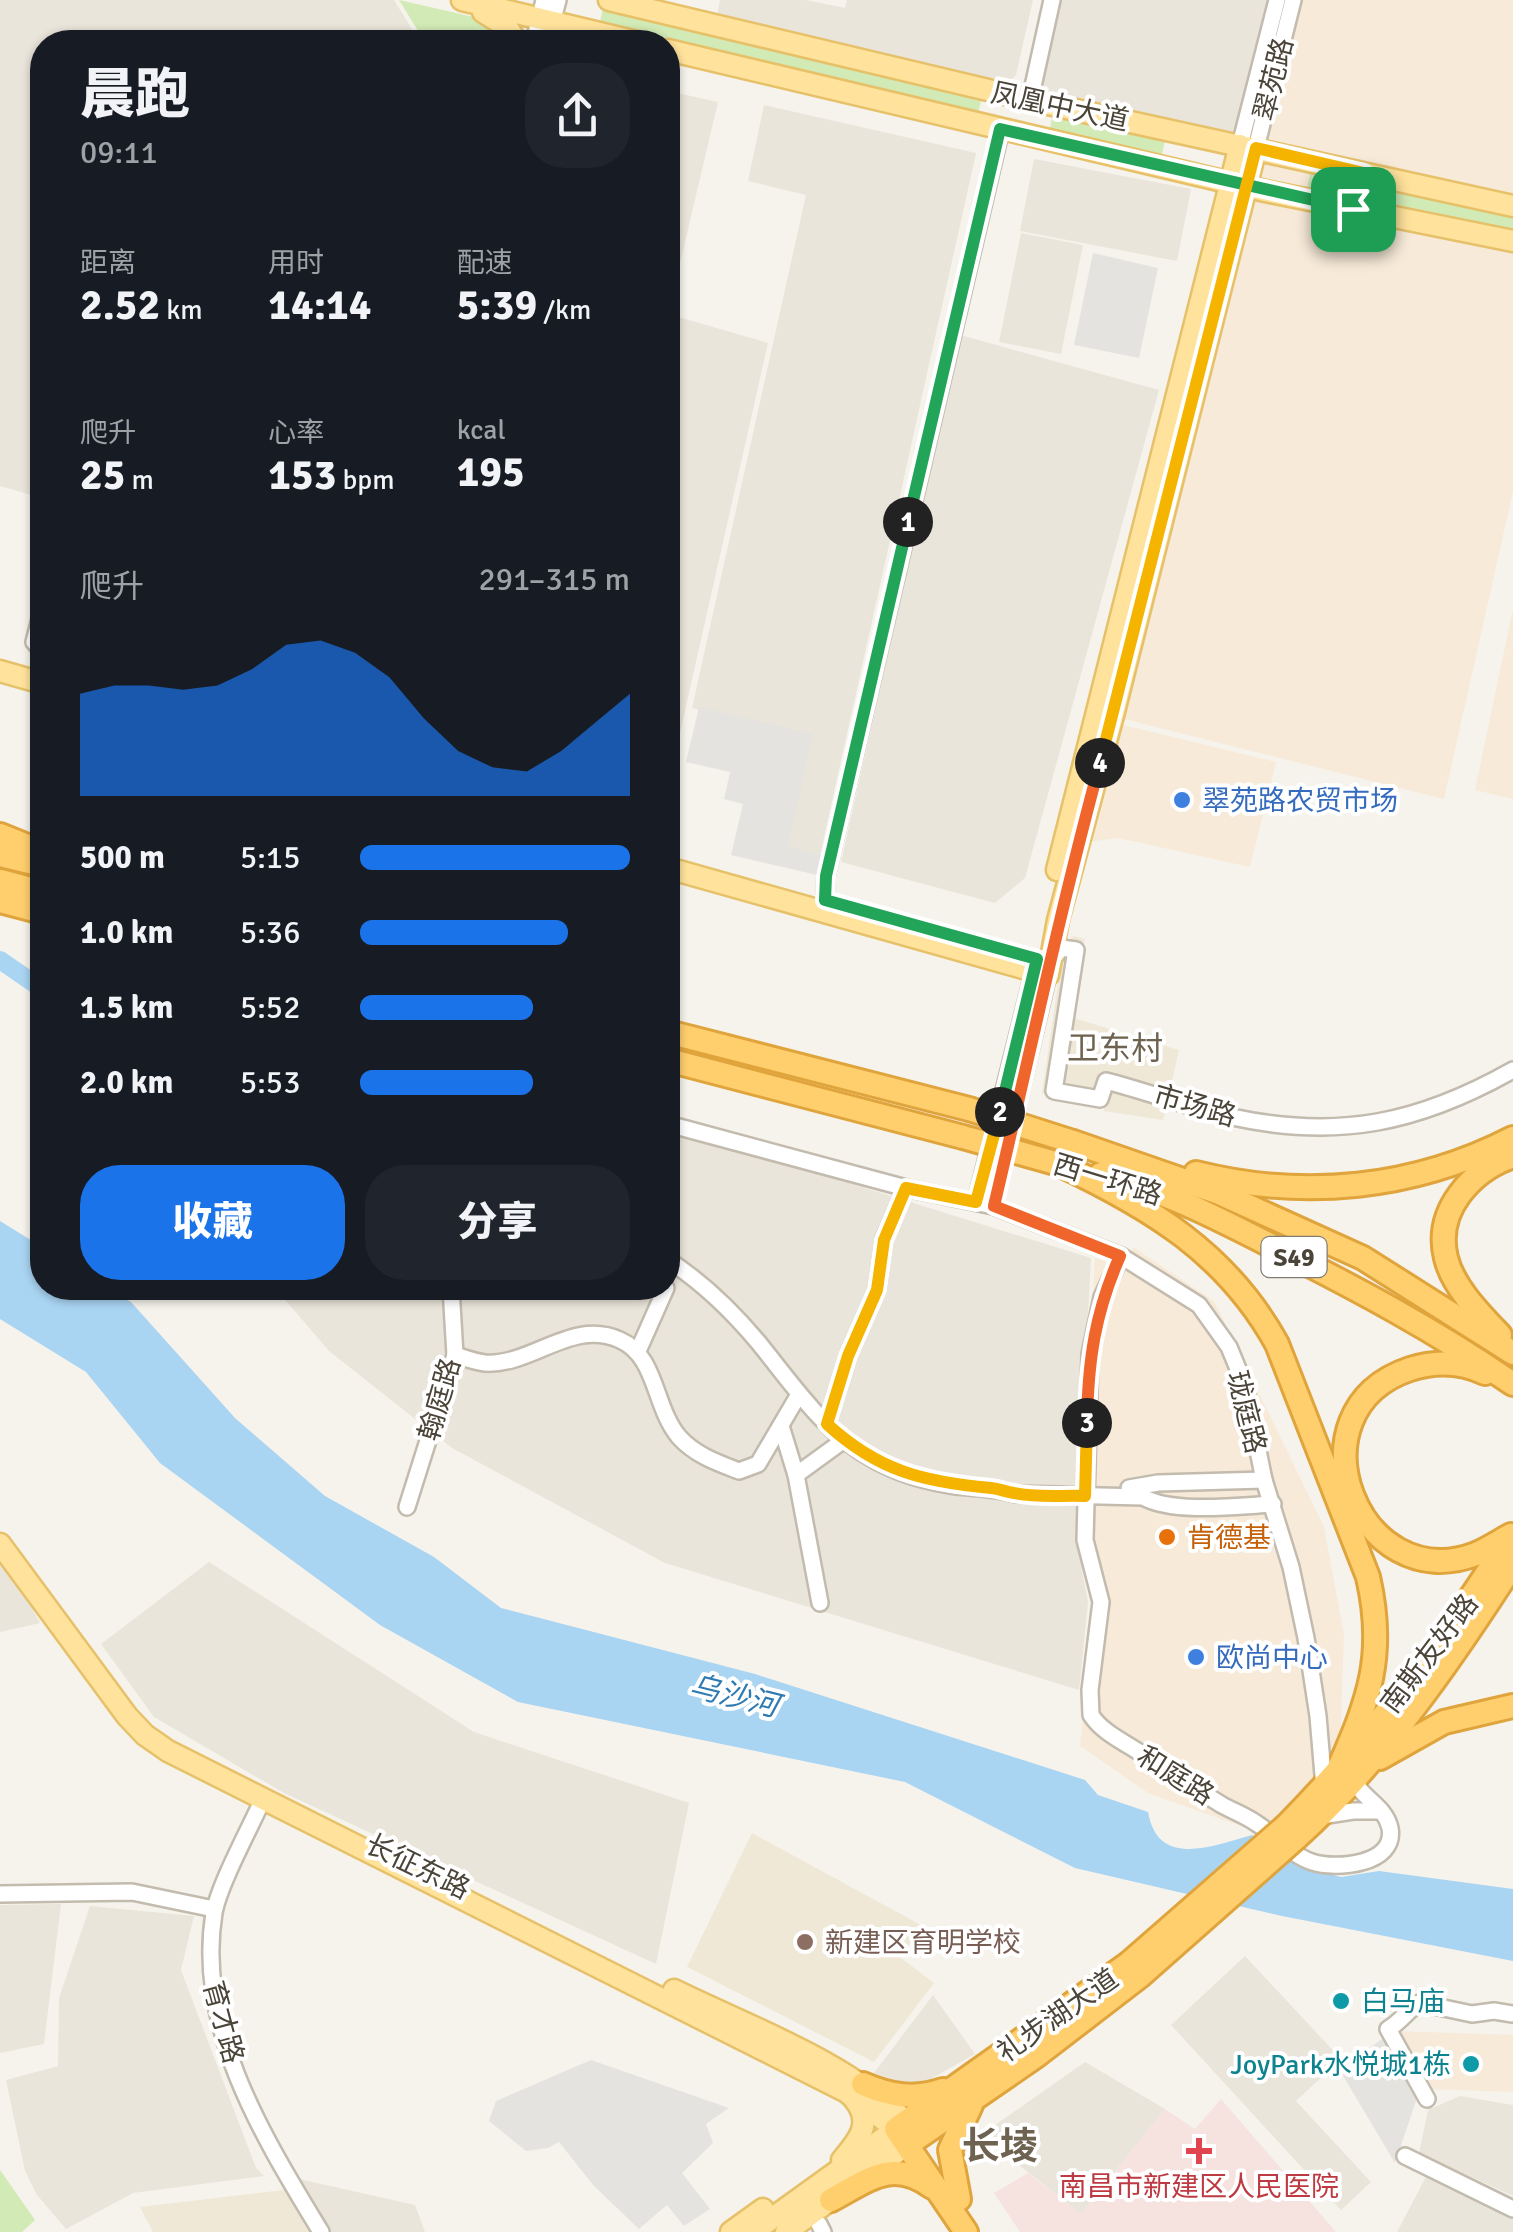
<!DOCTYPE html>
<html lang="zh">
<head>
<meta charset="utf-8">
<style>
	body { margin:0; font-family:Signika,"Noto Sans SC",sans-serif; background:#20242c; color:#f1f3f6; height:100vh; display:flex; flex-direction:column; font-size:38px; white-space:nowrap }
	* { box-sizing:border-box; margin:0 }
	p { font-size:32px; color:#9ea1a6 }
	.icon { flex:none; width:55px; height:55px; fill:none; stroke:currentColor; stroke-width:2; stroke-linecap:round; stroke-linejoin:round }
	.map { position:relative; flex:1; overflow:hidden }
	.side { position:absolute; left:30px; top:30px; width:650px; height:1270px; display:flex; flex-direction:column; background:#171b24; border-radius:40px; box-shadow:0 2px 8px #0004 }
	.side>* { flex:none }
	.pin { position:absolute; display:grid; place-items:center; width:85px; height:85px; color:#fff; margin:-42px; border-radius:20px; box-shadow:0 5px 15px #0006 }
	.km { position:absolute; width:50px; height:50px; margin:-25px; border-radius:50%; background:#222; color:#fff; font-size:28px; line-height:50px; text-align:center }
	.round { display:grid; place-items:center; flex:none; width:105px; height:105px; border-radius:40px; background:#20242c }
	.head { display:flex; align-items:center; justify-content:space-between; height:170px; padding:0 50px }
	h1 { font-size:55px; font-weight:800; line-height:75px }
	.figures { display:grid; grid-template-columns:repeat(3,1fr); gap:15px; height:170px; padding:10px 50px }
	.figures div { display:grid; align-content:center }
	.figures b { font-size:42px; font-weight:800 }
	.figures small { font-size:28px; font-weight:400 }
	.figures p { font-size:28px }
	.chart { height:280px; padding:20px 50px }
	.chart p { display:flex; justify-content:space-between }
	.chart svg { width:100%; height:180px; margin-top:10px; fill:#1a73e8; opacity:.7 }
	.action { display:flex; gap:20px; margin-top:auto; padding:20px 50px }
	.action a { flex:1; height:115px; border-radius:40px; background:#1a73e8; color:#fff; font-size:40px; font-weight:800; line-height:115px; text-align:center }
	.action a+a { background:#20242c; color:#f1f3f6 }
	ul { padding:0 50px; list-style:none; font-size:32px }
	li { display:grid; grid-template-columns:160px 120px 1fr; align-items:center; height:75px }
	li i { height:25px; border-radius:12px; background:#1a73e8 }
	.map>svg:first-child { display:block }
</style>
</head>
<body>
<div class="map">
<svg width="1513" height="2232" viewBox="0 0 1513 2232">
	<rect width="100%" height="100%" fill="#f6f3ec"/>
	<g fill="#eae5da">
		<polygon points="0,0 394,0 420,42 42,42 42,498 0,486"/>
		<polygon points="720,0 806,0 845,8 847,0 1033,0 1016,75 1002,89 716,21"/>
		<polygon points="1058,0 1269,0 1236,139 1037,96"/>
		<polygon points="668,91 718,102 668,314"/>
		<polygon points="764,105 976,153 819,860 784,852 810,735 692,708 806,195 748,181"/>
		<polygon points="1034,159 1191,189 1177,261 1020,231"/>
		<polygon points="1021,233 1083,245 1061,354 999,342"/>
		<polygon points="668,314 768,343 668,786"/>
		<polygon points="960,335 1159,390 1025,878 995,903 841,862"/>
		<polygon points="668,1127 1091,1258 1076,1540 1088,1602 1079,1690 665,1563 452,1448 329,1351 275,1288 668,1288"/>
		<polygon points="0,1550 40,1623 0,1632"/>
		<polygon points="209,1562 474,1732 689,1803 656,1964 284,1793 154,1717 101,1644"/>
		<polygon points="61,1904 44,2044 0,2053 0,1905"/>
		<polygon points="90,1906 194,1916 181,1970 256,2168 264,2176 133,2193 66,2229 37,2195 25,2171 6,2080 58,2066 59,1998"/>
		<polygon points="1245,1956 1341,2059 1296,2101 1371,2182 1341,2210 1171,2025"/>
		<polygon points="933,1995 975,2054 915,2088 874,2073"/>
		<polygon points="1085,2062 1165,2109 1081,2214 981,2135"/>
		<polygon points="1460,2096 1513,2105 1513,2196 1419,2153 1428,2110"/>
		<polygon points="1427,2175 1513,2220 1513,2232 1397,2232"/>
		<polygon points="299,2179 415,2205 425,2232 331,2232"/>
	</g>
	<g fill="#f7ead8">
		<polygon points="1303,0 1513,0 1513,491 1444,799 1124,719"/>
		<polygon points="1513,609 1513,799 1475,790"/>
		<polygon points="1119,724 1276,762 1250,867 1118,838 1087,842"/>
		<polygon points="1133,1247 1214,1301 1324,1527 1344,1635 1340,1747 1281,1819 1249,1829 1148,1793 1080,1746 1094,1602 1081,1545 1095,1258 1125,1268"/>
		<polygon points="1397,2031 1513,2035 1513,2092 1425,2089"/>
	</g>
	<g fill="#efe8d6">
		<polygon points="1074,936 1085,939 1067,1016 1179,1050 1163,1120 1104,1111 1104,1105 1042,1093 1064,944"/>
		<polygon points="752,1833 921,1925 901,1958 934,1983 874,2062 687,1967"/>
		<polygon points="292,2189 311,2232 153,2232 140,2207"/>
	</g>
	<polygon fill="#f6e3e0" points="1221,2099 1336,2232 1020,2232 994,2193 1028,2173 1081,2214 1165,2109 1195,2129"/>
	<g fill="#d2eab5">
		<polygon points="399,0 478,18 510,42 430,42 423,39"/>
		<polygon points="604,4 983,91 978,114 599,26"/>
		<polygon points="1053,113 1166,137 1161,158 1049,134"/>
		<polygon points="1312,166 1513,210 1513,236 1307,189"/>
		<polygon points="0,2170 35,2220 22,2232 0,2232"/>
	</g>
	<g fill="#e5e3e0">
		<polygon points="1093,253 1158,268 1139,358 1074,345"/>
		<polygon points="699,707 813,734 788,847 821,855 817,875 731,855 743,804 724,799 730,772 686,762"/>
		<polygon points="1388,2035 1421,2086 1395,2163 1339,2069"/>
		<polygon points="591,2060 729,2108 706,2124 713,2143 682,2173 710,2209 684,2226 667,2205 639,2229 593,2185 559,2142 548,2148 526,2151 489,2121 496,2101"/>
	</g>
	<path fill="#a9d4f2" d="M0,1221L42,1247V1288H107L131,1302L235,1418L325,1496L434,1557L501,1608L755,1674L1085,1780L1098,1795L1148,1812C1158,1869 1213,1846 1252,1835L1298,1865L1341,1877L1379,1871L1513,1889V1961L1282,1916L1075,1868L905,1782L518,1702L380,1625L160,1463L86,1372L0,1319Z"/>
	<g fill="none" stroke-linecap="round" stroke-linejoin="round">
		<polyline stroke="#a9d4f2" stroke-width="18" points="0,960 42,989"/>
		<g stroke="#c2bbae" stroke-width="20">
			<g id="minor">
				<polyline points="534,42 544,0"/>
				<polyline points="547,42 558,0"/>
				<polyline points="1030,100 1052,0"/>
				<polyline points="1240,145 1277,0"/>
				<polyline points="1256,148 1293,0"/>
				<polyline points="42,611 34,642 42,651"/>
				<polyline points="825,900 826,876 1001,129"/>
				<path d="M1052,960L1061,948L1076,950L1054,1091L1100,1099L1106,1081C1149,1092 1190,1108 1232,1117C1339,1140 1419,1123 1513,1070"/>
				<polyline points="668,1124 906,1188 993,1206 1121,1256 1199,1305 1229,1347 1245,1386 1264,1480 1291,1567 1306,1638 1318,1716 1324,1787"/>
				<polyline points="976,1202 1034,971"/>
				<polyline points="993,1206 1048,975"/>
				<path d="M1121,1256L1102,1297L1090,1354L1085,1540L1101,1602L1090,1690L1091,1715C1102,1732 1122,1741 1139,1752C1166,1770 1194,1788 1222,1805C1233,1811 1246,1816 1256,1823C1275,1835 1291,1855 1312,1862C1335,1870 1397,1865 1390,1828C1386,1809 1368,1801 1358,1787V1775"/>
				<path d="M668,1260C702,1282 732,1311 758,1342C794,1386 824,1433 876,1461C900,1474 928,1482 956,1486C977,1488 996,1488 1016,1494L1143,1497C1173,1514 1238,1506 1273,1504"/>
				<polyline points="638,1351 666,1288"/>
				<path d="M455,1355C465,1358 475,1362 485,1363C532,1366 572,1318 620,1340C657,1356 654,1408 679,1437C695,1455 718,1463 739,1471L758,1464L798,1396"/>
				<polyline points="827,1424 848,1356 877,1290 884,1239 906,1188"/>
				<polyline points="781,1426 796,1475 820,1603"/>
				<polyline points="796,1475 844,1440"/>
				<polyline points="1129,1488 1158,1483 1264,1480"/>
				<polyline points="407,1507 455,1355 451,1288"/>
				<path d="M262,1801C249,1830 219,1885 214,1913C195,2028 264,2138 321,2232"/>
				<polyline points="1321,1816 1353,1811 1381,1811"/>
				<polyline points="0,1894 132,1892 214,1909"/>
				<path d="M1427,2099L1388,2029C1401,2022 1408,2009 1420,2003L1472,2014L1494,2011L1513,2014"/>
				<polyline points="1405,2156 1513,2209"/>
				<polyline points="819,2224 823,2232"/>
			</g>
		</g>
		<g stroke="#e6c16a" stroke-width="25">
			<g id="major">
				<polyline points="462,0 637,42"/>
				<polyline points="609,0 1030,100 1513,206"/>
				<polyline points="483,12 507,27 517,42"/>
				<polyline points="668,50 1265,191 1513,241"/>
				<polyline points="0,671 42,683"/>
				<polyline points="668,868 1048,975 1058,920 1114,712 1256,148"/>
				<polyline points="1057,870 1240,145"/>
				<polyline points="0,1544 127,1716 145,1735 168,1751 845,2091 896,2129 753,2232"/>
				<path d="M674,1990C749,2027 848,2062 906,2122"/>
				<path d="M842,2160C859,2140 874,2122 854,2099"/>
				<polyline points="731,2232 763,2209"/>
				<polyline points="786,2232 907,2145"/>
			</g>
		</g>
		<g stroke="#e0a43c" stroke-width="28">
			<g id="highway">
				<polyline points="0,835 42,852"/>
				<polyline points="0,855 42,865"/>
				<polyline points="0,881 42,892"/>
				<polyline points="0,901 42,912"/>
				<polyline points="668,1032 969,1109"/>
				<polyline points="668,1060 963,1137"/>
				<polyline points="1073,1142 1217,1192 1363,1258 1513,1353"/>
				<path d="M1059,1164C1150,1207 1227,1253 1277,1344L1368,1577C1386,1655 1369,1700 1338,1770"/>
				<path d="M1196,1173C1304,1200 1414,1189 1513,1138"/>
				<path d="M1101,1174C1161,1189 1217,1218 1272,1246C1356,1288 1436,1331 1513,1384"/>
				<path d="M1500,1335C1480,1314 1453,1287 1446,1258C1434,1210 1472,1170 1513,1156"/>
				<path d="M1485,1373C1460,1361 1435,1361 1410,1369C1285,1411 1358,1599 1476,1554C1488,1549 1500,1541 1511,1535"/>
				<polyline points="1380,1758 1444,1722 1513,1706"/>
				<path d="M1286,1826C1372,1739 1444,1642 1509,1539"/>
				<path d="M1296,1838C1381,1762 1452,1659 1513,1564"/>
				<path d="M863,2084C891,2096 914,2100 943,2090"/>
				<polyline points="907,2145 1036,2056 1140,1976"/>
				<polyline points="959,2199 950,2150 971,2105"/>
				<path d="M831,2200C869,2180 892,2158 932,2187"/>
				<polyline points="966,2232 896,2129 1128,1964"/>
			</g>
		</g>
		<use href="#minor" stroke="#fff" stroke-width="15"/>
		<use href="#major" stroke="#ffe39c" stroke-width="20"/>
		<use href="#highway" stroke="#ffcf6e" stroke-width="22"/>
		<g stroke="#e0a43c" stroke-width="28" stroke-linecap="butt">
			<g id="highway-bridge">
				<polyline points="969,1109 1073,1142"/>
				<polyline points="963,1137 1059,1164"/>
				<polyline points="1128,1964 1286,1826"/>
				<polyline points="1140,1976 1296,1838"/>
			</g>
		</g>
		<use href="#highway-bridge" stroke="#ffcf6e" stroke-width="22"/>
	</g>
	<g fill="none" stroke-linecap="round" stroke-linejoin="round">
		<g stroke="#fff" stroke-width="20">
			<polyline id="split-1" points="908,522 1000,129 1353,209"/>
		</g>
		<g stroke="#fff" stroke-width="20">
			<polyline id="split-2" points="908,522 826,876 825,900 1037,959 1000,1112"/>
		</g>
		<g stroke="#fff" stroke-width="20">
			<path id="split-3" d="M1000,1112L976,1202L906,1188L884,1240L877,1290L848,1356L827,1424C878,1471 924,1482 991,1488C1000,1489 1006,1492 1014,1493C1036,1498 1062,1495 1085,1496L1087,1423"/>
		</g>
		<g stroke="#fff" stroke-width="20">
			<path id="split-4" d="M1087,1423C1088,1360 1095,1313 1120,1256L994,1206C1029,1058 1060,910 1100,763"/>
		</g>
		<g stroke="#fff" stroke-width="20">
			<polyline id="split-5" points="1100,763 1256,148 1364,173 1344,183 1343,192 1353,209"/>
		</g>
		<use href="#split-1" stroke="#22a559" stroke-width="12"/>
		<use href="#split-2" stroke="#22a559" stroke-width="12"/>
		<use href="#split-3" stroke="#f5b400" stroke-width="12"/>
		<use href="#split-4" stroke="#f0652b" stroke-width="12"/>
		<use href="#split-5" stroke="#f5b400" stroke-width="12"/>
	</g>
	<g fill="#3f7fe0" stroke="#fff" stroke-width="4">
		<circle cx="1182" cy="800" r="10"/>
		<circle cx="1196" cy="1657" r="10"/>
	</g>
	<circle fill="#e8710a" stroke="#fff" stroke-width="4" cx="1167" cy="1537" r="10"/>
	<circle fill="#8d6e63" stroke="#fff" stroke-width="4" cx="805" cy="1942" r="10"/>
	<g fill="#0f9aa8" stroke="#fff" stroke-width="4">
		<circle cx="1341" cy="2001" r="10"/>
		<circle cx="1471" cy="2064" r="10"/>
	</g>
	<path fill="#e0444e" stroke="#fff" stroke-width="4" d="M1194 2136h10v10h10v10h-10v10h-10v-10h-10v-10h10z"/>
	<g text-anchor="middle" stroke-width="8" stroke-linejoin="round" paint-order="stroke">
		<rect fill="#fff" stroke="#817c74" stroke-width="2.5" x="1261.5" y="1237" width="65" height="40" rx="8"/>
		<g font-size="25" font-weight="bold" fill="#4b4439">
			<text x="1294" y="1266">S49</text>
		</g>
		<g font-size="28" fill="#4b4439" stroke="#fff">
			<text transform="translate(1273 79) rotate(-76)" y="10">翠苑路</text>
			<text transform="translate(1060 106) rotate(12)" y="10">凤凰中大道</text>
			<text transform="translate(1195 1105) rotate(16)" y="10">市场路</text>
			<text transform="translate(1108 1179) rotate(17)" y="10">西一环路</text>
			<text transform="translate(439 1399) rotate(-74)" y="10">翰庭路</text>
			<text transform="translate(1247 1412) rotate(76)" y="10">珑庭路</text>
			<text transform="translate(1429 1653) rotate(-53)" y="10">南斯友好路</text>
			<text transform="translate(1176 1775) rotate(32)" y="10">和庭路</text>
			<text transform="translate(418 1866) rotate(26)" y="10">长征东路</text>
			<text transform="translate(1057 2015) rotate(-35)" y="10">礼步湖大道</text>
			<text transform="translate(224 2022) rotate(75)" y="10">育才路</text>
		</g>
		<g font-size="28" fill="#366cbe" stroke="#fff" text-anchor="start">
			<text x="1202" y="810">翠苑路农贸市场</text>
			<text x="1216" y="1667">欧尚中心</text>
		</g>
		<g font-size="28" fill="#c56008" stroke="#fff" text-anchor="start">
			<text x="1187" y="1547">肯德基</text>
		</g>
		<g font-size="28" fill="#785e54" stroke="#fff" text-anchor="start">
			<text x="825" y="1952">新建区育明学校</text>
		</g>
		<g font-size="28" fill="#0d838f" stroke="#fff" text-anchor="start">
			<text x="1361" y="2011">白马庙</text>
			<text x="1451" y="2074" text-anchor="end">JoyPark水悦城1栋</text>
		</g>
		<g font-size="28" fill="#be3a42" stroke="#fff">
			<text x="1199" y="2196">南昌市新建区人民医院</text>
		</g>
		<g font-size="30" font-style="italic" fill="#2e7ab2" stroke="#fff">
			<text transform="translate(734 1696) rotate(14)" y="10">乌沙河</text>
		</g>
		<g font-size="32" fill="#6e6250" stroke="#fff">
			<text x="1115" y="1059">卫东村</text>
		</g>
		<g font-size="38" font-weight="bold" fill="#6e6250" stroke="#fff">
			<text x="1000" y="2159">长堎</text>
		</g>
	</g>
</svg>
<div class="pin" style="left:1353px;top:209px;background:#1e9e55"><svg class="icon" aria-label="arrive" viewBox="0 0 24 24"><path d="M6 21V4h12l-3 4 3 4H6"/></svg></div>
<b class="km" style="left:908px;top:522px">1</b>
<b class="km" style="left:1000px;top:1112px">2</b>
<b class="km" style="left:1087px;top:1423px">3</b>
<b class="km" style="left:1100px;top:763px">4</b>
<section class="side">
<div class="head"><div><h1>晨跑</h1><p>09:11</p></div><a class="round"><svg class="icon" aria-label="share" viewBox="0 0 24 24"><path d="M12 15V3M7 8l5-5 5 5M5 13v7h14v-7"/></svg></a></div>
<div class="figures">
<div><p>距离</p><b>2.52<small> km</small></b></div>
<div><p>用时</p><b>14:14</b></div>
<div><p>配速</p><b>5:39<small> /km</small></b></div>
</div>
<div class="figures">
<div><p>爬升</p><b>25<small> m</small></b></div>
<div><p>心率</p><b>153<small> bpm</small></b></div>
<div><p>kcal</p><b>195</b></div>
</div>
<div class="chart"><p><span>爬升</span>291–315 m</p>
<svg viewBox="0 0 160 44" preserveAspectRatio="none"><path d="M0 44V19L10 17L20 17L30 18L40 17L50 13L60 7L70 6L80 9L90 15L100 25L110 33L120 37L130 38L140 33L150 26L160 19V44z"/></svg>
</div>
<ul>
<li><b>500 m</b>5:15<i style="width:100%"></i></li>
<li><b>1.0 km</b>5:36<i style="width:77%"></i></li>
<li><b>1.5 km</b>5:52<i style="width:64%"></i></li>
<li><b>2.0 km</b>5:53<i style="width:64%"></i></li>
</ul>
<div class="action"><a>收藏</a><a>分享</a></div>
</section>
</div>
</body>
</html>
